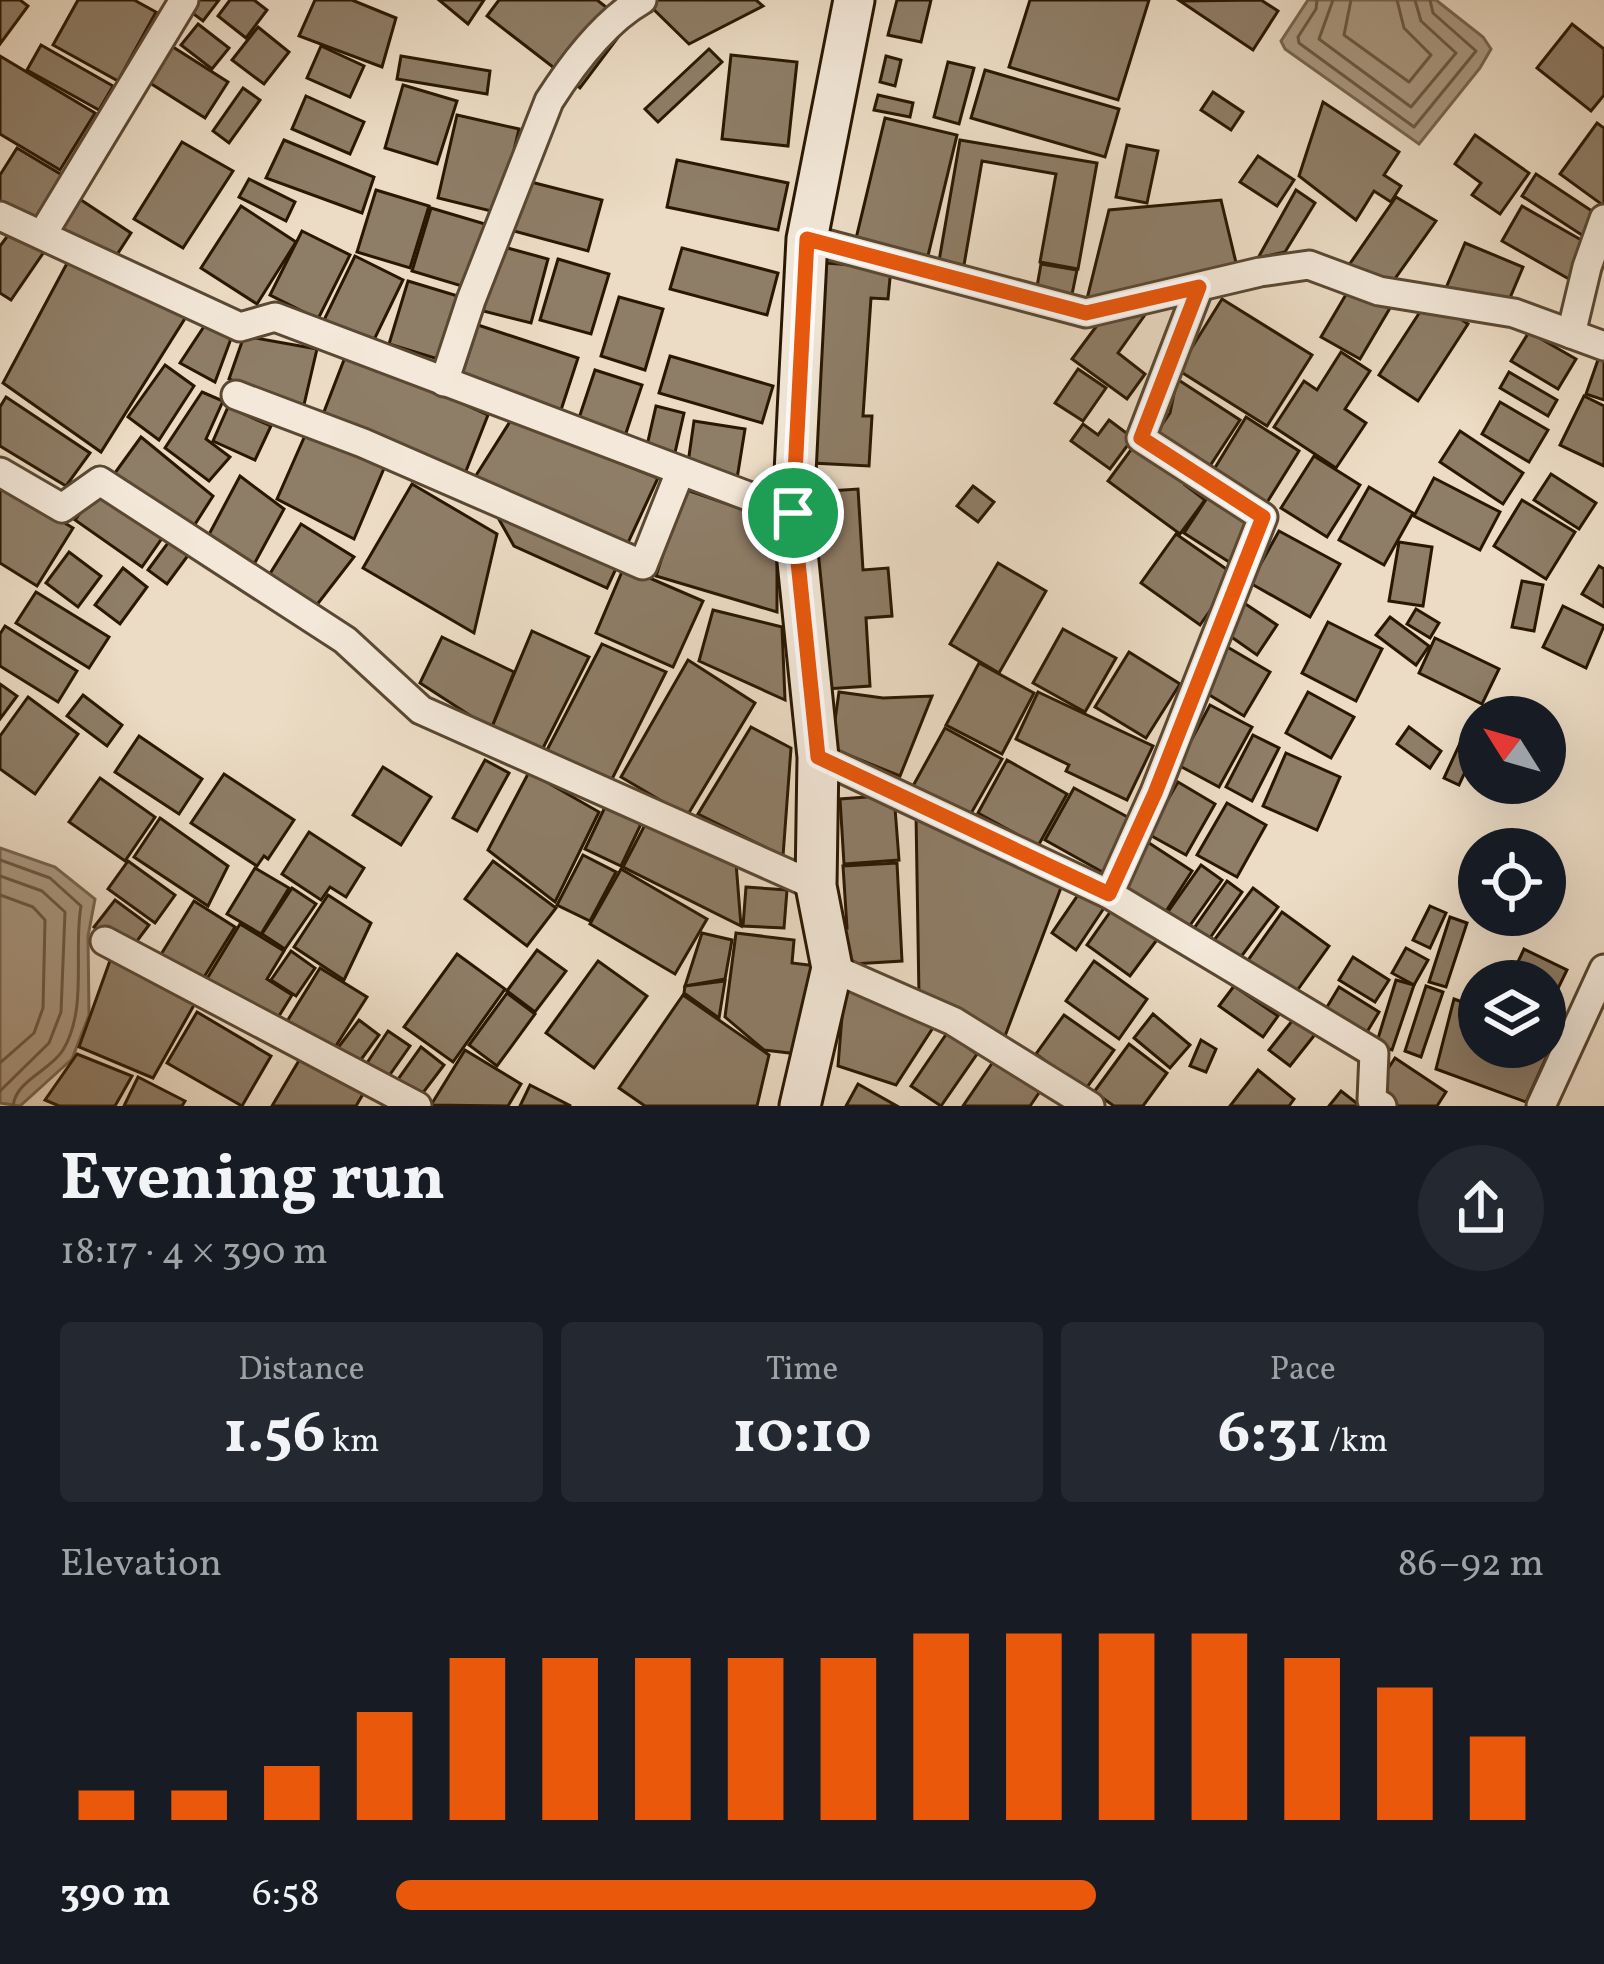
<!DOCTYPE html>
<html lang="en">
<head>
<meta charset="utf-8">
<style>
	body { margin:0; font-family:Vollkorn,serif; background:#242831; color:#f1f3f6; height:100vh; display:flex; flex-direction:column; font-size:45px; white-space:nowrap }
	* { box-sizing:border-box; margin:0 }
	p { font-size:39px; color:#9ea1a6 }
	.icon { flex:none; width:66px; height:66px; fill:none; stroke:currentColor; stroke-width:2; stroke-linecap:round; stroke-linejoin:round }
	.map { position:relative; height:1106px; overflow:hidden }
	.sheet { display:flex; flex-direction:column; background:#171b24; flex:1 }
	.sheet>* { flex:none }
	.needle { width:78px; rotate:307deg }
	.tools { position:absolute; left:1458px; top:696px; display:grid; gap:24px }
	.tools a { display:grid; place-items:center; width:108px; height:108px; border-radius:50%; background:#171b24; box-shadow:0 12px 48px #0002; font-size:60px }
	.pin { position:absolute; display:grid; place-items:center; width:102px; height:102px; color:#fff; margin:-51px; border:6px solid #fff; border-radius:50%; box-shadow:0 3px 12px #0007 }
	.round { display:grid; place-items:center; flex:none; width:126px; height:126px; border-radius:63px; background:#242831 }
	.headline { display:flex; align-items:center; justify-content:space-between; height:204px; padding:0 60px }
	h1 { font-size:66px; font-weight:700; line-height:90px }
	.stats { display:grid; grid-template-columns:repeat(3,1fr); gap:18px; height:204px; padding:12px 60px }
	.stats div { display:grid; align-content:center; border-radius:12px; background:#242831; text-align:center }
	.stats b { font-size:60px; font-weight:700 }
	.stats small { font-size:33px; font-weight:400 }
	.stats p { font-size:33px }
	.chart { height:336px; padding:24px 60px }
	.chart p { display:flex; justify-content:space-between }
	.chart svg { width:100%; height:216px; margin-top:12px; stroke:#ea580c; stroke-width:6 }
	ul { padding:0 60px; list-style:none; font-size:39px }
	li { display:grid; grid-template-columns:192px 144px 1fr; align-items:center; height:90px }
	li i { height:30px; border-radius:15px; background:#ea580c }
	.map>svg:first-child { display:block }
</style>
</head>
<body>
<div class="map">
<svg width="1604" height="1106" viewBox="0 0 1604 1106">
	<rect width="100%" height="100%" fill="#ecdcc5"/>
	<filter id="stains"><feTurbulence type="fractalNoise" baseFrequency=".00167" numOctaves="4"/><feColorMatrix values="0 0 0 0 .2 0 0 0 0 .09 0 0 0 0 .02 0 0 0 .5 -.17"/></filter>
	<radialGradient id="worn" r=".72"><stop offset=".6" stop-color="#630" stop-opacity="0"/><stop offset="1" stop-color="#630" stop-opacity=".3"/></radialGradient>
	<g fill="#aa9983" stroke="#76654f" stroke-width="3">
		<polygon points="1308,0 1436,0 1483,37 1491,49 1480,68 1419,144 1285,49 1281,41"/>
		<polygon points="0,848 55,867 95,899 88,936 89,1015 72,1059 20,1106 0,1103"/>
	</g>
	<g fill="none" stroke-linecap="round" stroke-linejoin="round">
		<g stroke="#6a5842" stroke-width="3">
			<polyline points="1317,0 1316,9 1298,37 1299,43 1414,127 1476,51 1433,13 1430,0"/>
			<polyline points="1333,0 1319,39 1411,107 1456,53 1421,21 1415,0"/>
			<polyline points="1351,0 1344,35 1409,82 1431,55 1404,28 1397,0"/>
			<path d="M0,860L50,878L81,906C73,952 88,1008 63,1050C50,1071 16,1080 13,1106"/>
			<polyline points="0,876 42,891 65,912 61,1012 49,1043 0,1091"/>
			<polyline points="0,895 33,907 45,920 43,1008 34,1033 0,1063"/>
		</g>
	</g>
	<g fill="#8e7d67" stroke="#291702" stroke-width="3">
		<polygon points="0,0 20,0 28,6 0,44"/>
		<polygon points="78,0 134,0 156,12 118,81 53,45"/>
		<polygon points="187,0 219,0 203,21 183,6"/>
		<polygon points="230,0 254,0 267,10 246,38 218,16"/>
		<polygon points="315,0 352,0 396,18 382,67 299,36"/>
		<polygon points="439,0 484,0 468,24"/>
		<polygon points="499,0 597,0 628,24 580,88 487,16"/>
		<polygon points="644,0 756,0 763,6 689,44"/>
		<polygon points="897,0 931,0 921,42 888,35"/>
		<polygon points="1030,0 1149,0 1118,100 1009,67"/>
		<polygon points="1261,0 1278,11 1253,50 1180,1"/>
		<polygon points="198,24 229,48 212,69 181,45"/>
		<polygon points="1572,24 1604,49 1604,95 1591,111 1537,68"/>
		<polygon points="258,27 289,52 264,84 232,60"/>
		<polygon points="41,45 113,86 99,110 27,70"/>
		<polygon points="321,46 364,66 350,97 307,78"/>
		<polygon points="173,47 228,82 205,118 150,83"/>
		<polygon points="709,49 722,62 658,122 645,109"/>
		<polygon points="731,55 797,62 788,146 722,139"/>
		<polygon points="0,56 95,113 60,170 0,134"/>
		<polygon points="401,56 490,71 487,94 397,79"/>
		<polygon points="886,56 901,60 895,86 880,82"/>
		<polygon points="948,62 974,68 959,124 934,117"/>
		<polygon points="985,70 1119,109 1105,157 971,118"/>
		<polygon points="403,85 457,101 437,164 385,148"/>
		<polygon points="243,88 260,100 229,143 213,131"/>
		<polygon points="1213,92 1243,112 1231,130 1201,110"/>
		<polygon points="878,95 913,103 910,117 874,110"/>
		<polygon points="306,96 364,122 350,154 292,129"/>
		<polygon points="1323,102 1399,152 1384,175 1401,186 1391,202 1374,191 1356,220 1299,176"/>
		<polygon points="457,115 519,129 499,213 438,198"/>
		<polygon points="885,118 957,135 926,264 854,247"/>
		<polygon points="1597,123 1604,128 1604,206 1560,174"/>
		<polygon points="1475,135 1529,173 1500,214 1472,195 1481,183 1455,164"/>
		<polygon points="284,140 374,177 362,213 266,178"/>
		<polygon points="960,140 1097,163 1078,269 1040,262 1056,174 982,161 964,265 939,261"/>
		<polygon points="182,142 233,171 183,248 134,219"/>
		<polygon points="1127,145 1158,151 1147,203 1116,197"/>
		<polygon points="17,148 72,181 41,230 0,205 0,175"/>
		<polygon points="1258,156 1294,180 1277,206 1240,182"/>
		<polygon points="677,160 788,183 778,230 667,207"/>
		<polygon points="1536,174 1604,219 1591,241 1522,196"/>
		<polygon points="249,179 295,202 286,221 239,197"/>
		<polygon points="523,180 602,200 588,251 510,230"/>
		<polygon points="376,190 429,206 410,268 357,252"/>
		<polygon points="1296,190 1315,203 1285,252 1258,258"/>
		<polygon points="72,194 131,233 109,267 50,228"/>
		<polygon points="1396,197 1436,221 1389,287 1349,265"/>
		<polygon points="1221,200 1238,271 1085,307 1109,210"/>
		<polygon points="241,206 296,242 257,304 201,268"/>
		<polygon points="1522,206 1590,245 1569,279 1502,241"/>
		<polygon points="431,208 485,224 465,287 412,271"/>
		<polygon points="12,230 46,249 11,300 0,293 0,246"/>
		<polygon points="302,231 350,255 318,319 270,295"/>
		<polygon points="1465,243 1523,267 1504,312 1446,288"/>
		<polygon points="500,246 548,259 531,323 483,311"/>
		<polygon points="682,248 778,273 767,315 670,289"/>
		<polygon points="72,254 189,312 101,452 3,383"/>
		<polygon points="355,256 403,280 372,344 324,320"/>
		<polygon points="558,259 609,274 591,334 540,320"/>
		<polygon points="826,263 891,268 888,299 871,298 863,416 872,416 869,466 812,463"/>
		<polygon points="1041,264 1077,270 1070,304 1035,298"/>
		<polygon points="408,281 461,297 441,360 389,344"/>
		<polygon points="1351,286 1390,308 1360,359 1321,337"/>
		<polygon points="619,297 663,309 645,370 601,356"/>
		<polygon points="1429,298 1468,324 1418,401 1379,375"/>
		<polygon points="1222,299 1312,355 1267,426 1178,370"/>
		<polygon points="1152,305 1118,353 1145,374 1127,399 1072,359 1107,312"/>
		<polygon points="207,322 232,336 215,382 180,363"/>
		<polygon points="478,325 578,358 561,410 461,377"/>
		<polygon points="1529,332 1576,359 1558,389 1511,361"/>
		<polygon points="244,336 317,349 303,409 229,379"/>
		<polygon points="347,352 488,415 464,476 322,417"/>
		<polygon points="1341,352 1370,371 1345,409 1366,423 1336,468 1274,427 1304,381 1317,390"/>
		<polygon points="1600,354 1604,356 1604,400 1586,394"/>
		<polygon points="670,356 773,386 762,423 659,393"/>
		<polygon points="165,365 194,386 159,440 128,417"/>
		<polygon points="1078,369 1106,388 1083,421 1055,403"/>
		<polygon points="595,370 642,385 624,439 577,424"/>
		<polygon points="1509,372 1557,400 1548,416 1500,388"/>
		<polygon points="1177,379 1240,420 1208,469 1155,435 1170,413"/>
		<polygon points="202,392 223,401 206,439 230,457 209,481 165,448"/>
		<polygon points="1584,396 1604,406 1604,466 1560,445"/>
		<polygon points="6,397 90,453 66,486 0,446 0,407"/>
		<polygon points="1500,402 1548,430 1529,462 1482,434"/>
		<polygon points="656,406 684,413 674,457 646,450"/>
		<polygon points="228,407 271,426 255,460 213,441"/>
		<polygon points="1246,417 1299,451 1266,504 1213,471"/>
		<polygon points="511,420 658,478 607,588 514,546 475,477"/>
		<polygon points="1109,420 1133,438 1110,469 1071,441 1083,424 1098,435"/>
		<polygon points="694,421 745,429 736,485 686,477"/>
		<polygon points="307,431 385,466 354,539 277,499"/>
		<polygon points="1460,431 1523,473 1503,504 1440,462"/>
		<polygon points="141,437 213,496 190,532 112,477"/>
		<polygon points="1133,447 1158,465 1164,457 1191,476 1185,485 1205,500 1180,534 1108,481"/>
		<polygon points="1314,456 1360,485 1327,537 1281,508"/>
		<polygon points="1551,474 1596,503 1579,529 1534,500"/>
		<polygon points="240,476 284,509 251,570 205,542"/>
		<polygon points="1434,478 1500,512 1480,550 1414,516"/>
		<polygon points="0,484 73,528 37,586 0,563"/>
		<polygon points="101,484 167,531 142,567 75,520"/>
		<polygon points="412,484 497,534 474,633 363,568"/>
		<polygon points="973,486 994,502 978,522 957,506"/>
		<polygon points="1369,487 1413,513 1384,565 1339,540"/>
		<polygon points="684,489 777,521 777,612 656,576"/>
		<polygon points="858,489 863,570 888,568 892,616 866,618 870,686 826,689 814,492"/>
		<polygon points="1209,495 1253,525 1229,562 1184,533"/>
		<polygon points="1522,500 1575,532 1546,579 1494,546"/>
		<polygon points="301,524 354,557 302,624 256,596"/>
		<polygon points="1279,531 1340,564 1310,617 1250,583"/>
		<polygon points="1176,534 1235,575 1200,625 1141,583"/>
		<polygon points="173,536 192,550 167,584 148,570"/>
		<polygon points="1399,542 1432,547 1423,606 1389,601"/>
		<polygon points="69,552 101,576 78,607 46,583"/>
		<polygon points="998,563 1046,591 999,673 950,644"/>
		<polygon points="1599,566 1604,569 1604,607 1582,594"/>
		<polygon points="624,567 703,601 673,667 596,633"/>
		<polygon points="123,568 147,587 120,624 95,605"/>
		<polygon points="1522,581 1543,585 1534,631 1512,627"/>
		<polygon points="36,592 109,637 89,668 16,623"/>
		<polygon points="1232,595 1277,625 1257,655 1213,624"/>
		<polygon points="1563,606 1604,626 1586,668 1543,647"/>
		<polygon points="1416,609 1439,623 1430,638 1407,624"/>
		<polygon points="713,610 782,627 785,700 699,661"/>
		<polygon points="1390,617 1429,646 1416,665 1376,635"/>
		<polygon points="1328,622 1382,649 1356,701 1302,673"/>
		<polygon points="5,626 77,671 58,702 0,666 0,634"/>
		<polygon points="1063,629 1116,658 1085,712 1033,683"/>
		<polygon points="532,631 589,657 540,754 491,729"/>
		<polygon points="442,637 514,672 491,729 420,683"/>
		<polygon points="1435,638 1499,669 1482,704 1419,673"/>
		<polygon points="602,644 666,672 611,781 547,750"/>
		<polygon points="1224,645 1270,672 1244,716 1198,688"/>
		<polygon points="1129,652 1180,684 1146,738 1095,707"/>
		<polygon points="688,660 755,703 687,816 621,777"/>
		<polygon points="979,663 1034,693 1002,754 946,725"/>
		<polygon points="0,684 17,696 0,719"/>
		<polygon points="839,692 883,698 932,696 900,776 831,748"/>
		<polygon points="1038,692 1153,746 1127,800 1066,771 1069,765 1016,739"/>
		<polygon points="1308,692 1354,717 1331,758 1286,733"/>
		<polygon points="83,695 122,725 107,746 67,716"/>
		<polygon points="28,697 78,734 35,794 0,769 0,736"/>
		<polygon points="1210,705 1252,727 1219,787 1178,765"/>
		<polygon points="751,727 791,748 783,856 698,814"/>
		<polygon points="1409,727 1441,751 1430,768 1397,744"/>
		<polygon points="945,728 1002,759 969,817 913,786"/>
		<polygon points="1253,735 1279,748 1252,801 1226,787"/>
		<polygon points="139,736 202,779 179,814 115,772"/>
		<polygon points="1462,739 1477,746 1459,785 1444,778"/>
		<polygon points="1286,753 1340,777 1317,830 1263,806"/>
		<polygon points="485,760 509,773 477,831 453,818"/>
		<polygon points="1007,760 1067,794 1038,846 978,813"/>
		<polygon points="383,767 431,797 401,845 353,815"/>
		<polygon points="529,772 599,812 555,902 488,850"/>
		<polygon points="224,774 294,820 268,859 264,856 257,866 191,823"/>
		<polygon points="100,778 155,817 125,861 69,822"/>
		<polygon points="1178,782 1215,804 1186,855 1148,834"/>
		<polygon points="1074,788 1135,821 1106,874 1045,840"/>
		<polygon points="894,795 899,860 844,864 840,799"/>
		<polygon points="1227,803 1266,825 1237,877 1197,855"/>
		<polygon points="606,805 642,822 621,866 585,849"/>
		<polygon points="916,814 1062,885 1005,1036 919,996"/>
		<polygon points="160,818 228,866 208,906 134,857"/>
		<polygon points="648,819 736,863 741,926 623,867"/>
		<polygon points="309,832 364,868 346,897 330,887 321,900 282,874"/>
		<polygon points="1146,841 1192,871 1161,919 1115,889"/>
		<polygon points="583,855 616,872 590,921 557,905"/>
		<polygon points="128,861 175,895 155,923 108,889"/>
		<polygon points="493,861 556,908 527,946 465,899"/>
		<polygon points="897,863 902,961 837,965 835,928 847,928 843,866"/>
		<polygon points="1201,865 1222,880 1186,931 1165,916"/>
		<polygon points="255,868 289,888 261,934 227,914"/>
		<polygon points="621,869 707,919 675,974 590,924"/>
		<polygon points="1227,881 1242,892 1203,948 1188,937"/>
		<polygon points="746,887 787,890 784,928 743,926"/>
		<polygon points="292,888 316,904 285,949 262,934"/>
		<polygon points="1253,888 1278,907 1238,961 1212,943"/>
		<polygon points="1080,892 1104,908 1076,950 1052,933"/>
		<polygon points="328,895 371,923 344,980 294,947"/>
		<polygon points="115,900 149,925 128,953 94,927"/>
		<polygon points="194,901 235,927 201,982 160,956"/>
		<polygon points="1115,905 1159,937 1130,976 1087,945"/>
		<polygon points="1430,906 1446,913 1430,948 1413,940"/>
		<polygon points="1282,912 1329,946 1291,999 1244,966"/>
		<polygon points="1450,917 1467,923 1446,987 1429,982"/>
		<polygon points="240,924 284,951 267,979 292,995 274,1024 205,982"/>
		<polygon points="702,933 732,940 725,979 685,986"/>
		<polygon points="736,933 794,940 792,963 817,966 807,1055 764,1050 725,1017"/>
		<polygon points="1406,948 1428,960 1414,985 1392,973"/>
		<polygon points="1524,949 1567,970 1547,1011 1545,981 1509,981"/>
		<polygon points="537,950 566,971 535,1012 507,991"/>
		<polygon points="291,951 315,968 296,996 271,980"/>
		<polygon points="457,954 505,989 453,1062 404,1027"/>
		<polygon points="112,955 198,998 153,1078 79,1047"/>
		<polygon points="1353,957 1389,980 1375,1002 1339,980"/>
		<polygon points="598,961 647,996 594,1068 546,1033"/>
		<polygon points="1094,961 1147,999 1119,1039 1066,1001"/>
		<polygon points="320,968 367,997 332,1052 286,1023"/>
		<polygon points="845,979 936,1023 896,1085 838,1066"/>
		<polygon points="1396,980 1414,985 1392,1050 1376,1045"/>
		<polygon points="725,981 719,1018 684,993 685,986"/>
		<polygon points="1234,986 1278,1016 1263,1037 1219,1006"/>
		<polygon points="1426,986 1443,992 1421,1057 1405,1051"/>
		<polygon points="1339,987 1379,1012 1361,1042 1321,1017"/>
		<polygon points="507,993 535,1014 497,1066 469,1045"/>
		<polygon points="683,995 769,1055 757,1106 645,1106 619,1088"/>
		<polygon points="1454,999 1479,1008 1479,1047 1545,1047 1545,1032 1556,1036 1526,1102 1436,1069"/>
		<polygon points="197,1012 271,1056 242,1106 167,1063"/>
		<polygon points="1153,1014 1190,1045 1170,1068 1134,1038"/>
		<polygon points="1064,1015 1114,1050 1085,1090 1036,1054"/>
		<polygon points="1296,1016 1317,1032 1290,1066 1269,1050"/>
		<polygon points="359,1020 379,1035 357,1065 337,1049"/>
		<polygon points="388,1031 410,1046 384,1083 363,1069"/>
		<polygon points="947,1033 977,1054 941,1106 911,1086"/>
		<polygon points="1201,1040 1216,1049 1206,1072 1190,1066"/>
		<polygon points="1129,1044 1167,1073 1143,1106 1114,1106 1094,1092"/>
		<polygon points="421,1047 444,1065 416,1102 394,1085"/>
		<polygon points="465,1050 521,1084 508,1106 431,1105"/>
		<polygon points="304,1052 366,1089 356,1106 272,1106"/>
		<polygon points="77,1054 132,1076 115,1106 59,1106 45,1100"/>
		<polygon points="1395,1058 1446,1092 1437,1106 1398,1106 1374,1090"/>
		<polygon points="995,1059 1041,1090 1030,1106 963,1106"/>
		<polygon points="1258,1070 1294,1099 1289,1106 1230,1106"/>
		<polygon points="138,1077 185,1101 182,1106 124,1106"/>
		<polygon points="858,1084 897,1106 846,1106"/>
		<polygon points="530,1085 571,1106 520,1106"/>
		<polygon points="1341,1091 1359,1105 1359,1106 1329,1106"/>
	</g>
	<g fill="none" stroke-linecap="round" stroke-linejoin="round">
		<g stroke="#5a4833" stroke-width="33">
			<g id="minor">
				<polyline points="0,216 240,327 275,317 793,513"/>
				<polyline points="42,235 184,0"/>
				<polyline points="807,239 1086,313 1260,272 1309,265 1379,291 1514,313 1604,346"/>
				<polyline points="1571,334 1587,267 1604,219"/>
				<path d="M444,382L471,300L549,101C572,65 605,21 642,0"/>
				<polyline points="236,395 363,443 643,565 680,472"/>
				<polyline points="0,472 62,508 100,481 345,640 421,710 816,886"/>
				<polyline points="818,757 1109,894 1374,1053 1372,1100 1382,1106"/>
				<polyline points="1109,894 1155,792 1263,517 1141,438 1199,287"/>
				<polyline points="105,941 417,1106"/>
				<polyline points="832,968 953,1021 1090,1106"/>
				<polyline points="1541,1106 1604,969"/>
			</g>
		</g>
		<g stroke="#291702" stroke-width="45">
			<polyline id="secondary" points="800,1106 832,968 816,886 818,757 793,513 800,373 807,239 854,0"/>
		</g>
		<use href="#minor" stroke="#f3e8d9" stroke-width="27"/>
		<use href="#secondary" stroke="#f3e8d9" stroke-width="39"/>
	</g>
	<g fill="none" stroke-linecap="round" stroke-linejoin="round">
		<g stroke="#fff" stroke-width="24">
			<polygon id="route" points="807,239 1086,313 1199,287 1141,438 1263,517 1155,793 1109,894 818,757 793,513"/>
		</g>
		<use href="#route" stroke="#ea580c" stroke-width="15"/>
	</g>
	<rect width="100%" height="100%" filter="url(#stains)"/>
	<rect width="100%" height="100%" fill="url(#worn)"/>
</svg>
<div class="tools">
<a><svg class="needle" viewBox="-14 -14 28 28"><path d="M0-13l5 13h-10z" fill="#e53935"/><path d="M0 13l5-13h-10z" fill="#9ea1a6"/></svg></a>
<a><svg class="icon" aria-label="locate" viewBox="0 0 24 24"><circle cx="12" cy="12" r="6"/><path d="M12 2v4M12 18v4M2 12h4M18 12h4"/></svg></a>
<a><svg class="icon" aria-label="layers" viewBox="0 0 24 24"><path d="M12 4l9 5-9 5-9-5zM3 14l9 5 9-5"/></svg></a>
</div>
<div class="pin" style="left:793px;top:513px;background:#1e9e55"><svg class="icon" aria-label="arrive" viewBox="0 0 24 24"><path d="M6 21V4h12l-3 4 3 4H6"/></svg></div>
</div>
<section class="sheet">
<div class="headline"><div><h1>Evening run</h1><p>18:17 · 4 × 390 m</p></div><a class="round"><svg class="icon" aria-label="share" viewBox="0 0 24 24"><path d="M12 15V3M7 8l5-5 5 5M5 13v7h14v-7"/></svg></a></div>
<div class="stats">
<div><p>Distance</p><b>1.56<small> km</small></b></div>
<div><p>Time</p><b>10:10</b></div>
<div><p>Pace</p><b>6:31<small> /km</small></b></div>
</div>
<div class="chart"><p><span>Elevation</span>86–92 m</p>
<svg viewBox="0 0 160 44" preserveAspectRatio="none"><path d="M5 44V38M15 44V38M25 44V33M35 44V22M45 44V11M55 44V11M65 44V11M75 44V11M85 44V11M95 44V6M105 44V6M115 44V6M125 44V6M135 44V11M145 44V17M155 44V27"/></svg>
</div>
<ul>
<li><b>390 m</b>6:58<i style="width:61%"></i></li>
</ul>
</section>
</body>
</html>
